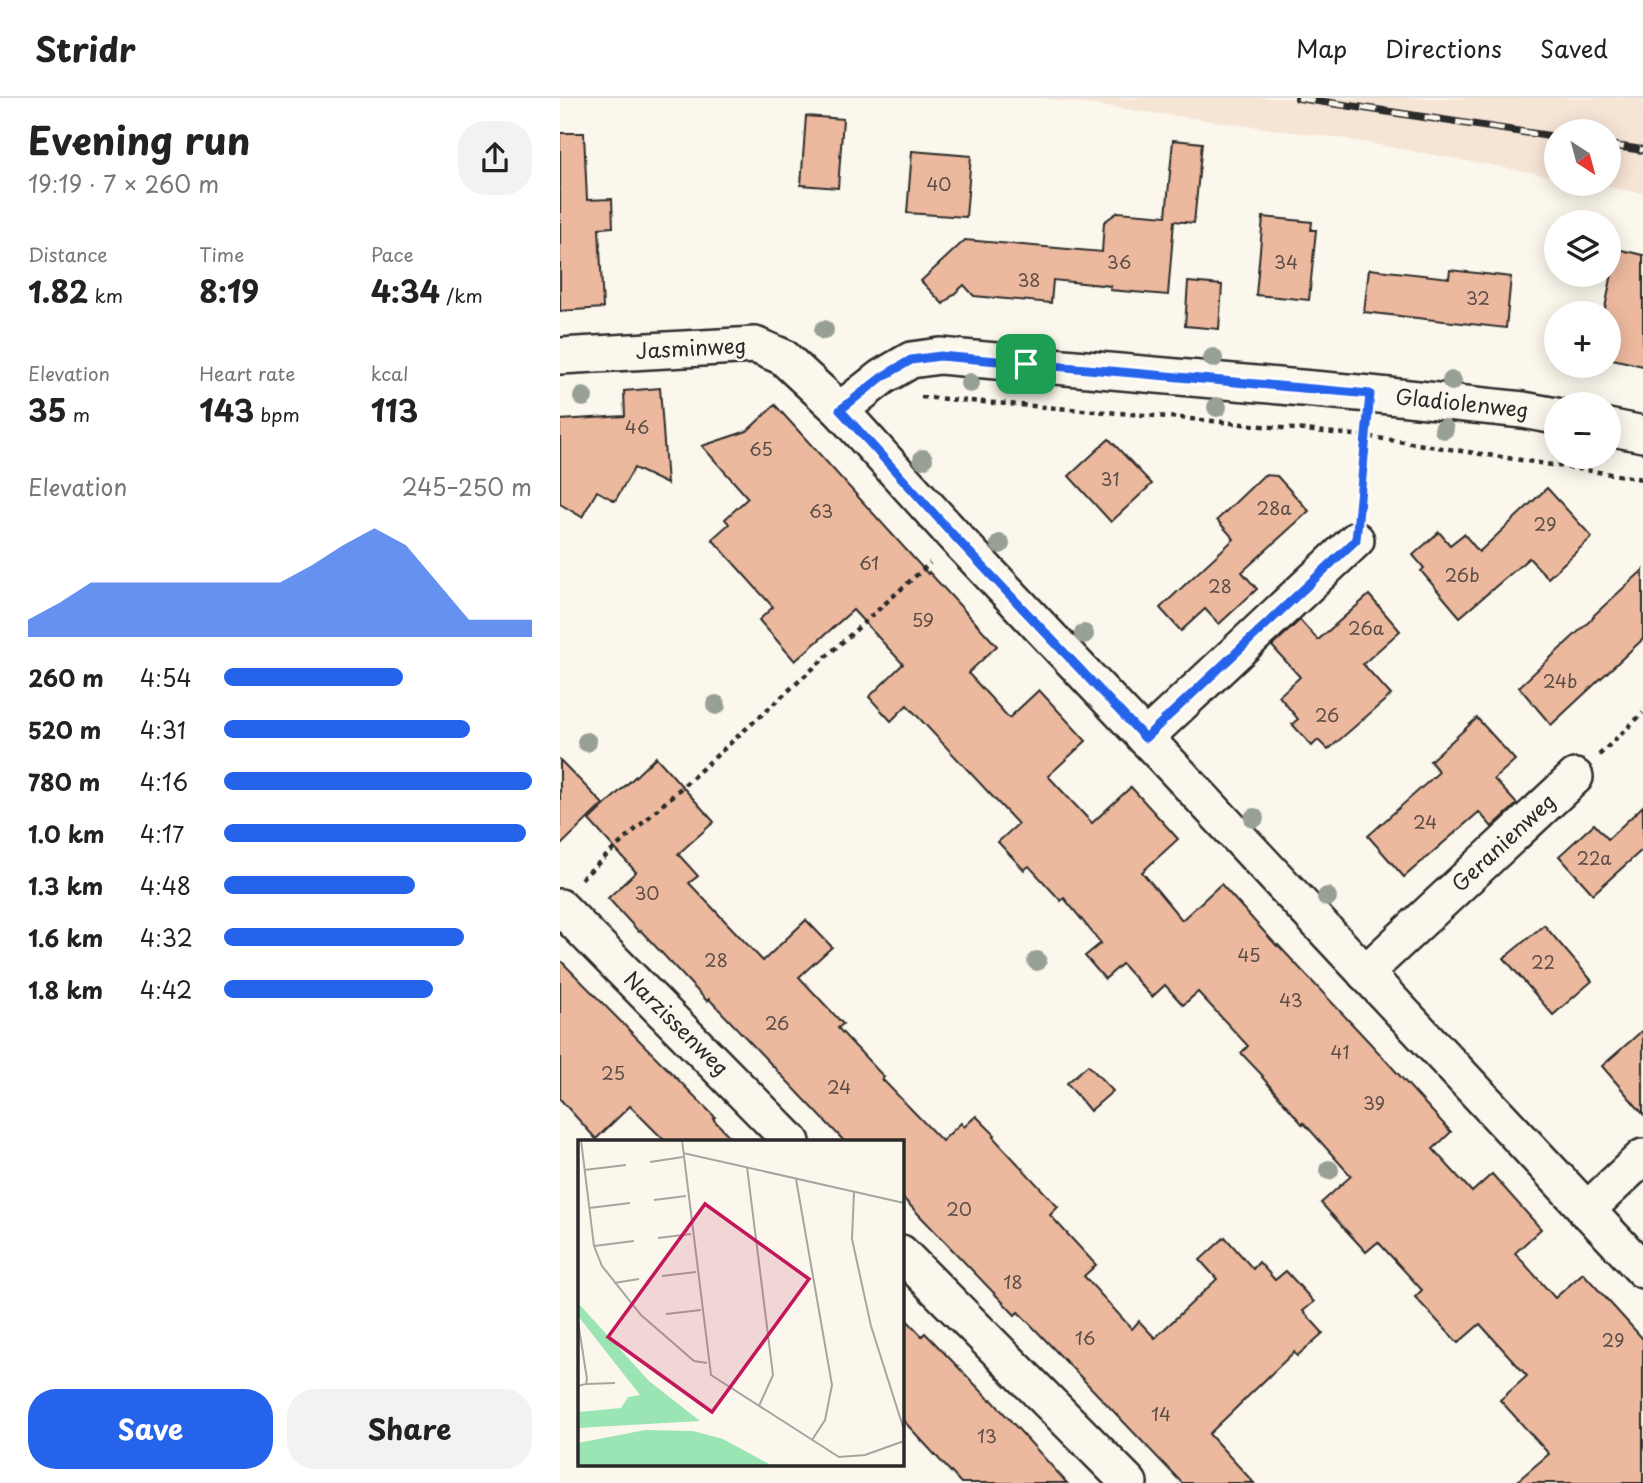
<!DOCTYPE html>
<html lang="en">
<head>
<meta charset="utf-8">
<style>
	body { margin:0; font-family:"Playpen Sans",sans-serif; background:#f2f2f2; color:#222; height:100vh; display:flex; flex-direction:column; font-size:26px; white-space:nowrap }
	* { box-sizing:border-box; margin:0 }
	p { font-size:23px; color:#767676 }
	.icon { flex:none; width:38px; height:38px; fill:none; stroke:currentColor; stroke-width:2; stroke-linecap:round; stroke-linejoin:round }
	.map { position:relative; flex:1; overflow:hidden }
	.panel { display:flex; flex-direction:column; background:#fff; width:560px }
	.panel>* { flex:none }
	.needle { width:46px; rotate:144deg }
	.buttons { position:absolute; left:984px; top:21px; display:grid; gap:14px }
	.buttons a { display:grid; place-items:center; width:77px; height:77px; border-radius:50%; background:#fff; box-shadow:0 4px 18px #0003; font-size:35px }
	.pin { position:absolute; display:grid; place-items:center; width:60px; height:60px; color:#fff; margin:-30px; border-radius:14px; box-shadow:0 4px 10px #0006 }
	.round { display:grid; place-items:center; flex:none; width:74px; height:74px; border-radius:28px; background:#f2f2f2 }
	.head { display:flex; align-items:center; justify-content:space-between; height:119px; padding:0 28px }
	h1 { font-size:38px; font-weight:700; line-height:52px }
	.stats { display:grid; grid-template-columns:repeat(3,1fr); gap:10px; height:119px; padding:7px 28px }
	.stats div { display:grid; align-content:center }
	.stats b { font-size:30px; font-weight:700 }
	.stats small { font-size:19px; font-weight:400 }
	.stats p { font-size:19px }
	.chart { height:196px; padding:14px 28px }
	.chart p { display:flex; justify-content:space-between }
	.chart svg { width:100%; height:126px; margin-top:7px; fill:#2563eb; opacity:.7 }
	.button { display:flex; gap:14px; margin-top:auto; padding:14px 28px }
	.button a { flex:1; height:80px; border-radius:28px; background:#2563eb; color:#fff; font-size:28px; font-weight:700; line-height:80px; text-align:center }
	.button a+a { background:#f2f2f2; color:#222 }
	ul { padding:0 28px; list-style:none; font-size:23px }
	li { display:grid; grid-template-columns:112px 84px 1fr; align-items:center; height:52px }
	li i { height:18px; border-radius:9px; background:#2563eb }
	header { display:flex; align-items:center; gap:42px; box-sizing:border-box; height:98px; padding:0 35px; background:#fff; border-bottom:2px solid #e0e0e0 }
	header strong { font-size:33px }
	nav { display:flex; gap:38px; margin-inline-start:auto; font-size:24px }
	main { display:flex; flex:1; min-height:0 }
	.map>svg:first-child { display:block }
</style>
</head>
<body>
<header>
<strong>Stridr</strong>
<nav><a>Map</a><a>Directions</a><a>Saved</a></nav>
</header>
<main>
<section class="panel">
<div class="head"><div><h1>Evening run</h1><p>19:19 · 7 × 260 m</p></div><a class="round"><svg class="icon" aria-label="share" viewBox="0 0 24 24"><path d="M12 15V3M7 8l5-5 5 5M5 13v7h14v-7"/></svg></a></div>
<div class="stats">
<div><p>Distance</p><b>1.82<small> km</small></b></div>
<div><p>Time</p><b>8:19</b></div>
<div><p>Pace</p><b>4:34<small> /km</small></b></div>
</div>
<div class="stats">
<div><p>Elevation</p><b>35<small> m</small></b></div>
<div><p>Heart rate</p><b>143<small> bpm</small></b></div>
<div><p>kcal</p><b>113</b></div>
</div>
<div class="chart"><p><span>Elevation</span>245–250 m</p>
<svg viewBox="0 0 160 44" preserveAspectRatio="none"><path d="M0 44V38L10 32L20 25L30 25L40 25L50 25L60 25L70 25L80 25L90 19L100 12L110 6L120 12L130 25L140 38L150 38L160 38V44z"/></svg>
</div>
<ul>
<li><b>260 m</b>4:54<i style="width:58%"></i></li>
<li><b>520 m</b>4:31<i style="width:80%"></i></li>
<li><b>780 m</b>4:16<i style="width:100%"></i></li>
<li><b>1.0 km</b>4:17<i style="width:98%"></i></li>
<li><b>1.3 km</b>4:48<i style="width:62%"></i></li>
<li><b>1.6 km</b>4:32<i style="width:78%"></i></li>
<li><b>1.8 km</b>4:42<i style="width:68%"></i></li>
</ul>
<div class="button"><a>Save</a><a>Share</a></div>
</section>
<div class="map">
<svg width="1083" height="1385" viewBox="0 0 1083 1385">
	<rect width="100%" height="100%" fill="#fbf7ec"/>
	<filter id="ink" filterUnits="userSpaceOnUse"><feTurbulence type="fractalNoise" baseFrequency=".0143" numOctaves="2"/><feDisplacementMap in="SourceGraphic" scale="14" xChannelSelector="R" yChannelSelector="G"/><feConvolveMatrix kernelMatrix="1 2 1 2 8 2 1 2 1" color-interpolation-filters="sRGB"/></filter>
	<g filter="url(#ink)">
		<polygon fill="#f6e4d5" points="482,0 1083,0 1083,95 1030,86 1048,86 1048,33 996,33 996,79 786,41"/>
		<g fill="#ecb99e" stroke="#2b2b2b" stroke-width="2">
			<polygon points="246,18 283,21 278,90 241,87"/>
			<polygon points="0,35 24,35 27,102 52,101 53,129 39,130 43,210 0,213"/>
			<polygon points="613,42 642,45 634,125 614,123 608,197 550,192 551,188 493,182 491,205 414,198 404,187 383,206 361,183 405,142 542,154 544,124 558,114 606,118"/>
			<polygon points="352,53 411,58 406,119 347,115"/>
			<polygon points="703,119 752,124 751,132 756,132 749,202 696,197"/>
			<polygon points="1057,151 1083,157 1083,268 1048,260 1048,215 1044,215"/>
			<polygon points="809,171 889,180 890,172 951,179 946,230 804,214"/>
			<polygon points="628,184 662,187 659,231 625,228"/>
			<polygon points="100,290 107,386 74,370 55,403 37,393 22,419 0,406 0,322 65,318 64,293"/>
			<polygon points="215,307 368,476 369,474 437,548 408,575 430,599 449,620 479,592 526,643 488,678 532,725 571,689 618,741 582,774 622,822 661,786 717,848 718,847 809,944 891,1034 873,1051 892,1072 912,1094 932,1076 981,1131 955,1155 995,1200 1023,1175 1083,1241 1083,1385 955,1385 989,1356 940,1302 967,1278 920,1226 898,1245 855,1199 862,1192 818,1144 806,1154 761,1105 791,1078 744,1025 743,1027 702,979 703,978 681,955 688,948 638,894 623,907 605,887 592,899 562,866 545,881 525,858 541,845 504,800 501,803 469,768 464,772 438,744 458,726 347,607 331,623 309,599 343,566 293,512 235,563 199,522 213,509 152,441 169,426 165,421 188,400 142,348 187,333"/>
			<polygon points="549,341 592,386 551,424 509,378"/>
			<polygon points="704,377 717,378 749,413 682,474 697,491 659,526 645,511 621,533 600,510 674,441 657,422"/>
			<polygon points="987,390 1032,439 988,480 969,460 900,519 861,473 864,470 853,457 879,434 890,447 904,436 919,454"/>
			<polygon points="1083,472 1083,541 991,627 959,589 1034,519 1033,518"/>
			<polygon points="809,497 840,533 803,566 831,597 768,652 758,642 752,648 732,626 738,621 719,598 740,579 712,548 740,522 758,542"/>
			<polygon points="917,620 955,662 934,681 957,706 932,729 919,714 844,779 808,738 879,674 870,663"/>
			<polygon points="96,659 154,724 118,756 138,778 129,785 203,863 246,822 272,849 239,879 283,926 278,930 324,979 322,981 382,1043 401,1025 404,1029 416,1018 435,1037 433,1039 498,1109 490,1117 536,1167 524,1178 572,1231 579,1223 595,1240 657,1181 640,1162 665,1139 693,1171 699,1164 715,1182 726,1173 754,1204 743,1213 763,1235 737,1258 734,1254 649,1336 694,1385 622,1385 471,1227 458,1214 455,1217 341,1098 341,1044 285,1044 149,901 147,903 81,833 79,834 48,800 76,774 29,722"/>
			<polygon points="0,662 43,706 0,748"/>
			<polygon points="1083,708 1083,751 1033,796 999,758 1034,726 1048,741"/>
			<polygon points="984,827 1032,883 993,917 944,860"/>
			<polygon points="0,862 155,1019 153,1021 175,1044 106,1044 70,1008 36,1041 0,1001"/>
			<polygon points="1083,932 1083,1016 1042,968"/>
			<polygon points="528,967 553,993 530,1013 507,985"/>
			<polygon points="341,1216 362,1238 365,1235 430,1302 431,1301 507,1385 401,1385 341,1320"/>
		</g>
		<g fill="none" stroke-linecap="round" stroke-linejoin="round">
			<g stroke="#2b2b2b" stroke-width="40">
				<g id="minor">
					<polyline points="0,258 195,247 223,259 280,312 397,441 610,666 1083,1172"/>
					<polyline points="280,312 322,279 351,262 380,258 810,296 963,312 996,318"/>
					<polyline points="1048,329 1083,336"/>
					<polyline points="585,640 796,442"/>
					<polyline points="0,809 232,1044"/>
					<polyline points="805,875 1015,679"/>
					<polyline points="1026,1113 1083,1059"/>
					<polyline points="341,1155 569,1385"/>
				</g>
			</g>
			<g stroke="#2b2b2b" stroke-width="4.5" stroke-dasharray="5 5" stroke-linecap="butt">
				<polyline points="361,299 621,320 805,338 1083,381"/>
				<polyline points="799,406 805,335"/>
				<polyline points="1039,657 1083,615"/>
				<polyline points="21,781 177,639 370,465"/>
			</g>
			<use href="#minor" stroke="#fbf7ec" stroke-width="35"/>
			<g stroke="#2b2b2b" stroke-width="8">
				<g id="rail">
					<polyline points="738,0 996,39"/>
					<polyline points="1048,47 1083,52"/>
				</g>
			</g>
			<use href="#rail" stroke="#fbf7ec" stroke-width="5" stroke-dasharray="16" stroke-linecap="butt"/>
		</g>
		<g fill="#98a095">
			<circle cx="264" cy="232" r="10"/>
			<circle cx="653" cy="260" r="10"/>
			<circle cx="892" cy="283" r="10"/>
			<circle cx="410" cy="285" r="10"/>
			<circle cx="23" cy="299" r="10"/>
			<circle cx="657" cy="309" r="10"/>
			<circle cx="884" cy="331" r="10"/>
			<circle cx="363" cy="361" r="10"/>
			<circle cx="440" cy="446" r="10"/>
			<circle cx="524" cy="536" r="10"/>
			<circle cx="156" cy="607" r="10"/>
			<circle cx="27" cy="644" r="10"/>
			<circle cx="694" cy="720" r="10"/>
			<circle cx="767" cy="799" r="10"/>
			<circle cx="477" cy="863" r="10"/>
			<circle cx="769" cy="1072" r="10"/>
		</g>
	</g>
	<g fill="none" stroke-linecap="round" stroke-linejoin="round" filter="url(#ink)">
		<g stroke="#fff" stroke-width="14">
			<polygon id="route" points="380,258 810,296 796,442 585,640 397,441 280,312 322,279 351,262"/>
		</g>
		<use href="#route" stroke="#2563eb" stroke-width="9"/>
	</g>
	<g text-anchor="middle" stroke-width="5" stroke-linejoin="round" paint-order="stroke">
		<g font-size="18" fill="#5b4e48">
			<text x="379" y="93">40</text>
			<text x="559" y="171">36</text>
			<text x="726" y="171">34</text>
			<text x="469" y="189">38</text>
			<text x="918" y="207">32</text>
			<text x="77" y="336">46</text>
			<text x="201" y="358">65</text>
			<text x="550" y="388">31</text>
			<text x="714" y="417">28a</text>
			<text x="261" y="420">63</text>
			<text x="985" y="433">29</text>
			<text x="309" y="472">61</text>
			<text x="902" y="484">26b</text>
			<text x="660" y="495">28</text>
			<text x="363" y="529">59</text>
			<text x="806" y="537">26a</text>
			<text x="1000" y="590">24b</text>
			<text x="767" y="624">26</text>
			<text x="865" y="731">24</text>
			<text x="1034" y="767">22a</text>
			<text x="87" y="802">30</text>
			<text x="689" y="864">45</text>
			<text x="156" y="869">28</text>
			<text x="983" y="871">22</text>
			<text x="731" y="909">43</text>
			<text x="217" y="932">26</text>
			<text x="780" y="961">41</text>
			<text x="53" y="982">25</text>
			<text x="279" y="996">24</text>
			<text x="814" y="1012">39</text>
			<text x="399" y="1118">20</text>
			<text x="453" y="1191">18</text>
			<text x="525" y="1247">16</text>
			<text x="1053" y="1249">29</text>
			<text x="601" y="1323">14</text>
			<text x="427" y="1345">13</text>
		</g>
		<g font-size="21" fill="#2b2b2b" stroke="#fbf7ec">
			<text transform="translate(131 251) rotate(-3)" y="7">Jasminweg</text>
			<text transform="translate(902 306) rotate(6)" y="7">Gladiolenweg</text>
			<text transform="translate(944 745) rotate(-43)" y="7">Geranienweg</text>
			<text transform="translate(116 926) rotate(45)" y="7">Narzissenweg</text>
		</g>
	</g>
	<g transform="translate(18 1042)">
		<rect width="326" height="326" fill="#fbf7ec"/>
		<path d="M0,163L71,241L122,281L0,288V272L43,268L50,257L62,255L0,176ZM67,290L115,291L145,299L193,325H0V303Z" fill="#9be4b3"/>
		<path fill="none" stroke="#a8a59f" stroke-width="2" d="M3,0L16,106L24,126L63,175L116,221L129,223M104,0L133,235L261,317L287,315L326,301M105,13L326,63M72,22L105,17M169,27L195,235L181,266M6,30L48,25M218,39L254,245L247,280L234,300M276,52L274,99L293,186L326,290M76,60L108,56M11,68L52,63M80,98L113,94M16,106L56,101M84,136L118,132M36,143L61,139M88,174L123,170M0,182L9,239L8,244L0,246M8,244L37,243"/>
		<path fill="#c2185b" fill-opacity="0.15" stroke="#c2185b" stroke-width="3.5" d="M127,64L231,139L134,272L30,197Z"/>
		<rect width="326" height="326" fill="none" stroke="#2b2b2b" stroke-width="3.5"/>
	</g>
</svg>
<div class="buttons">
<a><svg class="needle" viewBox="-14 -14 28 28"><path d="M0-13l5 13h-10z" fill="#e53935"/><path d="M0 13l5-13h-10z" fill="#767676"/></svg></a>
<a><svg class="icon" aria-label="layers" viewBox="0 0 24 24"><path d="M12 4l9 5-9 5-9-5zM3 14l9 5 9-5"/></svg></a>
<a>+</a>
<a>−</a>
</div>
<div class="pin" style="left:466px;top:266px;background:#1e9e55"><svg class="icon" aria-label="arrive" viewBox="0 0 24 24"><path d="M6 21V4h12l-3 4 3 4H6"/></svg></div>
</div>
</main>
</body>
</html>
